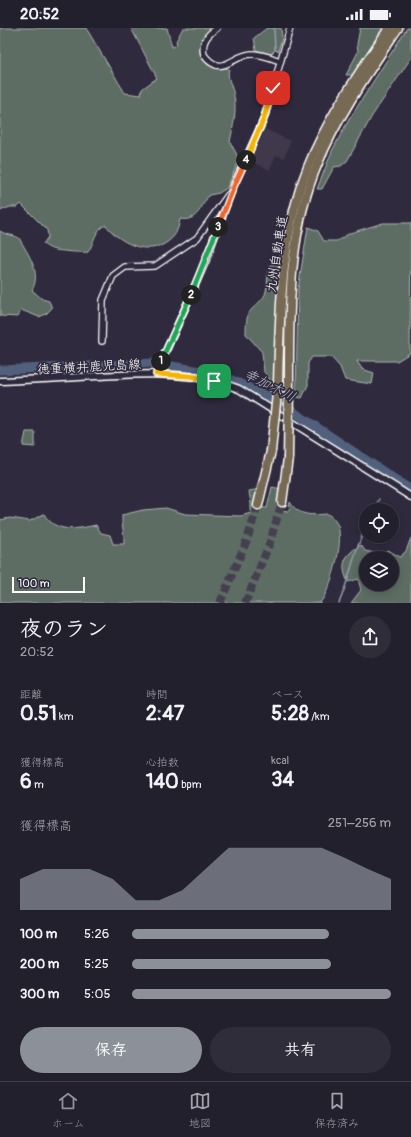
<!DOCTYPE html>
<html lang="ja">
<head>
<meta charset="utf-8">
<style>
	body { margin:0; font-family:Pangolin,"Klee One",sans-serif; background:#2f2d3a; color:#f1f3f6; height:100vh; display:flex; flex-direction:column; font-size:15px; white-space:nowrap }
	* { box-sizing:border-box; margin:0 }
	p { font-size:13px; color:#a3a3aa }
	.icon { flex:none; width:22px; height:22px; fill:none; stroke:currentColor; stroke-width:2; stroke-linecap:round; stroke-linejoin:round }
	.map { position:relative; height:575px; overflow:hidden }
	.side { display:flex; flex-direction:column; background:#23202e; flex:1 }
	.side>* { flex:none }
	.fabs { position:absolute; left:359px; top:475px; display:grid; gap:8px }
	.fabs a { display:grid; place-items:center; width:40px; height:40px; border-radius:50%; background:#23202e; box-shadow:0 2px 10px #0003,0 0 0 1px #403e4a; font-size:20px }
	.scale { position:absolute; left:12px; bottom:10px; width:73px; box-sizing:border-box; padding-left:4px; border:2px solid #fff; border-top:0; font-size:11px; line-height:14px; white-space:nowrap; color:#fff; -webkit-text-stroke:3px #2f2a3d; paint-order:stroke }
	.pin { position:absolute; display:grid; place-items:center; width:34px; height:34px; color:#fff; margin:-17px; border-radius:8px; box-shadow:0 2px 6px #0006 }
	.km { position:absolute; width:20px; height:20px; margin:-10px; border-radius:50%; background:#222; color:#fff; font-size:11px; line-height:20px; text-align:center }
	.round { display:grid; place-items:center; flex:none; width:42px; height:42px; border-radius:21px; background:#2f2d3a }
	.summary { display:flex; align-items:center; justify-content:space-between; height:68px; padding:0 20px }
	h1 { font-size:22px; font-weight:800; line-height:30px }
	.stats { display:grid; grid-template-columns:repeat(3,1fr); gap:6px; height:68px; padding:4px 20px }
	.stats div { display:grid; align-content:center }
	.stats b { font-size:20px; font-weight:800 }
	.stats small { font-size:11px; font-weight:400 }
	.stats p { font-size:11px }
	.chart { height:112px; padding:8px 20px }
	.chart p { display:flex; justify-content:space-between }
	.chart svg { width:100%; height:72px; margin-top:4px; fill:#8c9099; opacity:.7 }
	.button { display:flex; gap:8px; margin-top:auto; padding:8px 20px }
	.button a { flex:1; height:46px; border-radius:24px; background:#8c9099; color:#fff; font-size:16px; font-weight:800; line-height:46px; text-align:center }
	.button a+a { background:#2f2d3a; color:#f1f3f6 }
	ul { padding:0 20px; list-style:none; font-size:13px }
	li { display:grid; grid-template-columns:64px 48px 1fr; align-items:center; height:30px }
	li i { height:10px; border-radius:5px; background:#8c9099 }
	.status { display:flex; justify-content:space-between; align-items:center; height:28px; padding:0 20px; background:#23202e; direction:ltr }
	.status svg { height:11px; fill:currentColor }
	.tabs { display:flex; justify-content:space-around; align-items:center; height:56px; border-top:1px solid #403e4a; background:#23202e; font-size:11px; color:#a3a3aa }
	.tabs a { display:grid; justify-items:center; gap:2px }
	.tabs .on { color:#8c9099 }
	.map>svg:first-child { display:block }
</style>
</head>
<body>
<div class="status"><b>20:52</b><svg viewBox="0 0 49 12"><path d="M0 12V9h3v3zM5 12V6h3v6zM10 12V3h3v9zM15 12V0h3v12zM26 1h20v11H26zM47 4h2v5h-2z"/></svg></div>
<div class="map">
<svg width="411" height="575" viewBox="0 0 411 575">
	<rect width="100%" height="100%" fill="#2f2a3d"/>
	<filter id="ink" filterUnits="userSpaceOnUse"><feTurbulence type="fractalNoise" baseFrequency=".025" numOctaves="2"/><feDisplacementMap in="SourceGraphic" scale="8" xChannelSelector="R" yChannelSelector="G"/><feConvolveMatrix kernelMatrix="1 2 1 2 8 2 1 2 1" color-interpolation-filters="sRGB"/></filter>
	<g filter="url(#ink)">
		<polygon fill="#40374b" points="265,101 291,113 284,130 276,127 270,142 253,135 255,131 252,129"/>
		<g fill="#5d6d64" stroke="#aeb6b2" fill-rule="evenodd">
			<path d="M0,0H86L125,65L141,67L142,61L157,50L131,0H167L172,19L177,17L176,13L183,0H212C197,10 194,33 214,40C219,42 225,39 229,41C226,50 233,59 234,68C237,84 233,98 230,114L237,127L238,134L227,160L219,165L209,167C200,180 197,194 180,191C179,197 177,205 173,209C153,231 121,217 106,197C95,200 94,216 88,224C84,225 56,223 52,221C49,220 46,218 43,216L48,209L47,202L21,176L18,179H10L0,183Z"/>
			<polygon points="267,0 281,0 282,10 278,23 275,22 271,26 256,22 254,10"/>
			<polygon points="360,0 384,0 352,47 346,47 358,24 357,16"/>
			<polygon points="407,0 411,0 411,30 372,88 347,133 341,138 334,139 322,161 317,161 332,123 347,95"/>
			<polygon points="383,195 411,195 410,325 397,333 357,333 362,341 374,345 372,356 345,352 340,339 331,329 312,329 308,335 308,357 302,370 296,369 298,261 308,199 318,203 324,213 337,213 350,205"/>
			<path d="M0,203C8,208 12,206 19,210C28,226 42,245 32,262L42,271L49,273L52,280L46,286L39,289L21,282L18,289L0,288Z"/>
			<path d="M281,233L274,366L269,363V350L264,344L262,324L246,306C246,299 246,291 249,285C254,277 264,273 266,263C269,250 265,244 274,234Z"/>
			<polygon points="26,404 35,404 35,419 23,418"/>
			<path d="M272,459L281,461L279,482L289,483L290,474C299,489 312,487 328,486C332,489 336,493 338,498C344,516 331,561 320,575H0V492L10,490L30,493L44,486C56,506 77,501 96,497L101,505L110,507L113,516H124C125,506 121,497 122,487L143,482L166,480L185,486L241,488L251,485V476L249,463L260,461L256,479L267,480Z"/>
			<path d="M411,510V575H351L361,562L358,551L348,554C339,536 345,526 361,517L365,523L380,526L388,522L400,529L406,523ZM366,530H392V556H366Z"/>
		</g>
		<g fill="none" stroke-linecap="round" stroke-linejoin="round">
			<g stroke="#97a0b0" stroke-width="1.5">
				<polyline points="274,0 275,22"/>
				<polyline points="374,482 379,471"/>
				<path d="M339,575C350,550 354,523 366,498"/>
			</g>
			<polyline stroke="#51617b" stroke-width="9" points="0,342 154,335 219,346 265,367 294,384 411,462"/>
			<g stroke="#443f50" stroke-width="8" stroke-dasharray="8 4" stroke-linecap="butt">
				<polyline points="220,575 247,512 258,477"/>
				<polyline points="245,575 269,517 282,474"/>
			</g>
			<g stroke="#fff" stroke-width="8">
				<g id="tertiary">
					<path d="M217,0C207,7 201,14 204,27C222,51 233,26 252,26C262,26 272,30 280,33"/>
					<polyline points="102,313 103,272 113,248 125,239 155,238 197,210 228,167"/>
					<polyline points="156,346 206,233 233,158 264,91 290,0"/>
				</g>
			</g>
			<g stroke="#fff" stroke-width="9">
				<path id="secondary" d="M0,353C32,352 63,350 95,348C144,346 193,342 239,361L411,469"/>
			</g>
			<g stroke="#fff" stroke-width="11">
				<g id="motorway">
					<path d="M278,356C280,283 280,208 308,139C328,89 360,44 389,0"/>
					<path d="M289,362C289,285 287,207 318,135C338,87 369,43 398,0"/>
					<polyline points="282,474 288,430"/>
					<polyline points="258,477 271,423"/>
				</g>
			</g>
			<use href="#tertiary" stroke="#2f2a3d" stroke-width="5.5"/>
			<use href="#secondary" stroke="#2f2a3d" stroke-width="6"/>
			<use href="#motorway" stroke="#776a54" stroke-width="8"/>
			<g stroke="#fff" stroke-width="11" stroke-linecap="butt">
				<g id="motorway-bridge">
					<polyline points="271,423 278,356"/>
					<polyline points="288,430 289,362"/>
				</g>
			</g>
			<use href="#motorway-bridge" stroke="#776a54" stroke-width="8"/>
		</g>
	</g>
	<g fill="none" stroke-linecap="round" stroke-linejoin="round" filter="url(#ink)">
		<g stroke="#fff" stroke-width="8">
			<polyline id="split-1" points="161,333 156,346 190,348 214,353"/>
		</g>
		<g stroke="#fff" stroke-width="8">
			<polyline id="split-2" points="161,333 191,267"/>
		</g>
		<g stroke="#fff" stroke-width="8">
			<polyline id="split-3" points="191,267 218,199"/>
		</g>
		<g stroke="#fff" stroke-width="8">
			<polyline id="split-4" points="218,199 234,158 246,132"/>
		</g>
		<g stroke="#fff" stroke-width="8">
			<polyline id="split-5" points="246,132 264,90 273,60"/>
		</g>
		<use href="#split-1" stroke="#f5b400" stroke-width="5"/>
		<use href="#split-2" stroke="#22a559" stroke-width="5"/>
		<use href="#split-3" stroke="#22a559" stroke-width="5"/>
		<use href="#split-4" stroke="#f0652b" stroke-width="5"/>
		<use href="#split-5" stroke="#f5b400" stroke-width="5"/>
	</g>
	<g text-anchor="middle" stroke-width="3.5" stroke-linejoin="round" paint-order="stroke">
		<g font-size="13" fill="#fff" stroke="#2f2a3d">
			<text transform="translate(276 226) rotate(-81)" y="5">九州自動車道</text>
			<text transform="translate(89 338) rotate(-3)" y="5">徳重横井鹿児島線</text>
		</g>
		<g font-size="14" font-style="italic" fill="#b1b8c4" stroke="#2f2a3d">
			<text transform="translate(270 357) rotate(27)" y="5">幸加木川</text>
		</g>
	</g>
</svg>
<div class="fabs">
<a><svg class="icon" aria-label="locate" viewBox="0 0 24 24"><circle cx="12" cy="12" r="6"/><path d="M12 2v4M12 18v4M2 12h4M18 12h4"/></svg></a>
<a><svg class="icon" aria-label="layers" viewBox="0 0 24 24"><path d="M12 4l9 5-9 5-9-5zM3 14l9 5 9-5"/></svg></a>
</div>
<div class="scale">100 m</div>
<div class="pin" style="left:214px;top:353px;background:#1e9e55"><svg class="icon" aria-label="arrive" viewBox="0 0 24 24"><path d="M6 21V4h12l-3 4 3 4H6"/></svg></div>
<div class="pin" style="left:273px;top:60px;background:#d93025"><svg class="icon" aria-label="check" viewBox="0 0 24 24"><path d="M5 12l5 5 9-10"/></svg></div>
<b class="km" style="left:161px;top:333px">1</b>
<b class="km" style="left:191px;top:267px">2</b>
<b class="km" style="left:218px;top:199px">3</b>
<b class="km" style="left:246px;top:132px">4</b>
</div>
<section class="side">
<div class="summary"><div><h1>夜のラン</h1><p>20:52</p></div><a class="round"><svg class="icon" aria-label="share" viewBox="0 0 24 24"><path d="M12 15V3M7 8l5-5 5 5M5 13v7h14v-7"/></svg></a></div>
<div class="stats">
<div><p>距離</p><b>0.51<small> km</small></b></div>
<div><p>時間</p><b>2:47</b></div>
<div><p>ペース</p><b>5:28<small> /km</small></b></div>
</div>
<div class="stats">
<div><p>獲得標高</p><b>6<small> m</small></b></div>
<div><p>心拍数</p><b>140<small> bpm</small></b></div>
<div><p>kcal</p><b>34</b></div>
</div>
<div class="chart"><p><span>獲得標高</span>251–256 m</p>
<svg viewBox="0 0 160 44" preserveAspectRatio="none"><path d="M0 44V25L10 19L20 19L30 19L40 25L50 38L60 38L70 32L80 19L90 6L100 6L110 6L120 6L130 6L140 12L150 19L160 25V44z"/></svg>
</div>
<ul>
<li><b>100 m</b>5:26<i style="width:76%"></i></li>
<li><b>200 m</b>5:25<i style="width:77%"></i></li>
<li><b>300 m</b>5:05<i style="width:100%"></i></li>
</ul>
<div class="button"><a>保存</a><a>共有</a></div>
</section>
<nav class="tabs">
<a class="on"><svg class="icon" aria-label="home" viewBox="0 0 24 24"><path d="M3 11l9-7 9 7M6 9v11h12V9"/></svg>ホーム</a>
<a><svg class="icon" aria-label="map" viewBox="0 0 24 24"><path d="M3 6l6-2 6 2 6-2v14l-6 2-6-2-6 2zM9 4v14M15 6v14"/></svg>地図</a>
<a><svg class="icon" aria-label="saved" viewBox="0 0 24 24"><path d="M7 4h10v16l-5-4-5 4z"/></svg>保存済み</a>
</nav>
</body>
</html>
